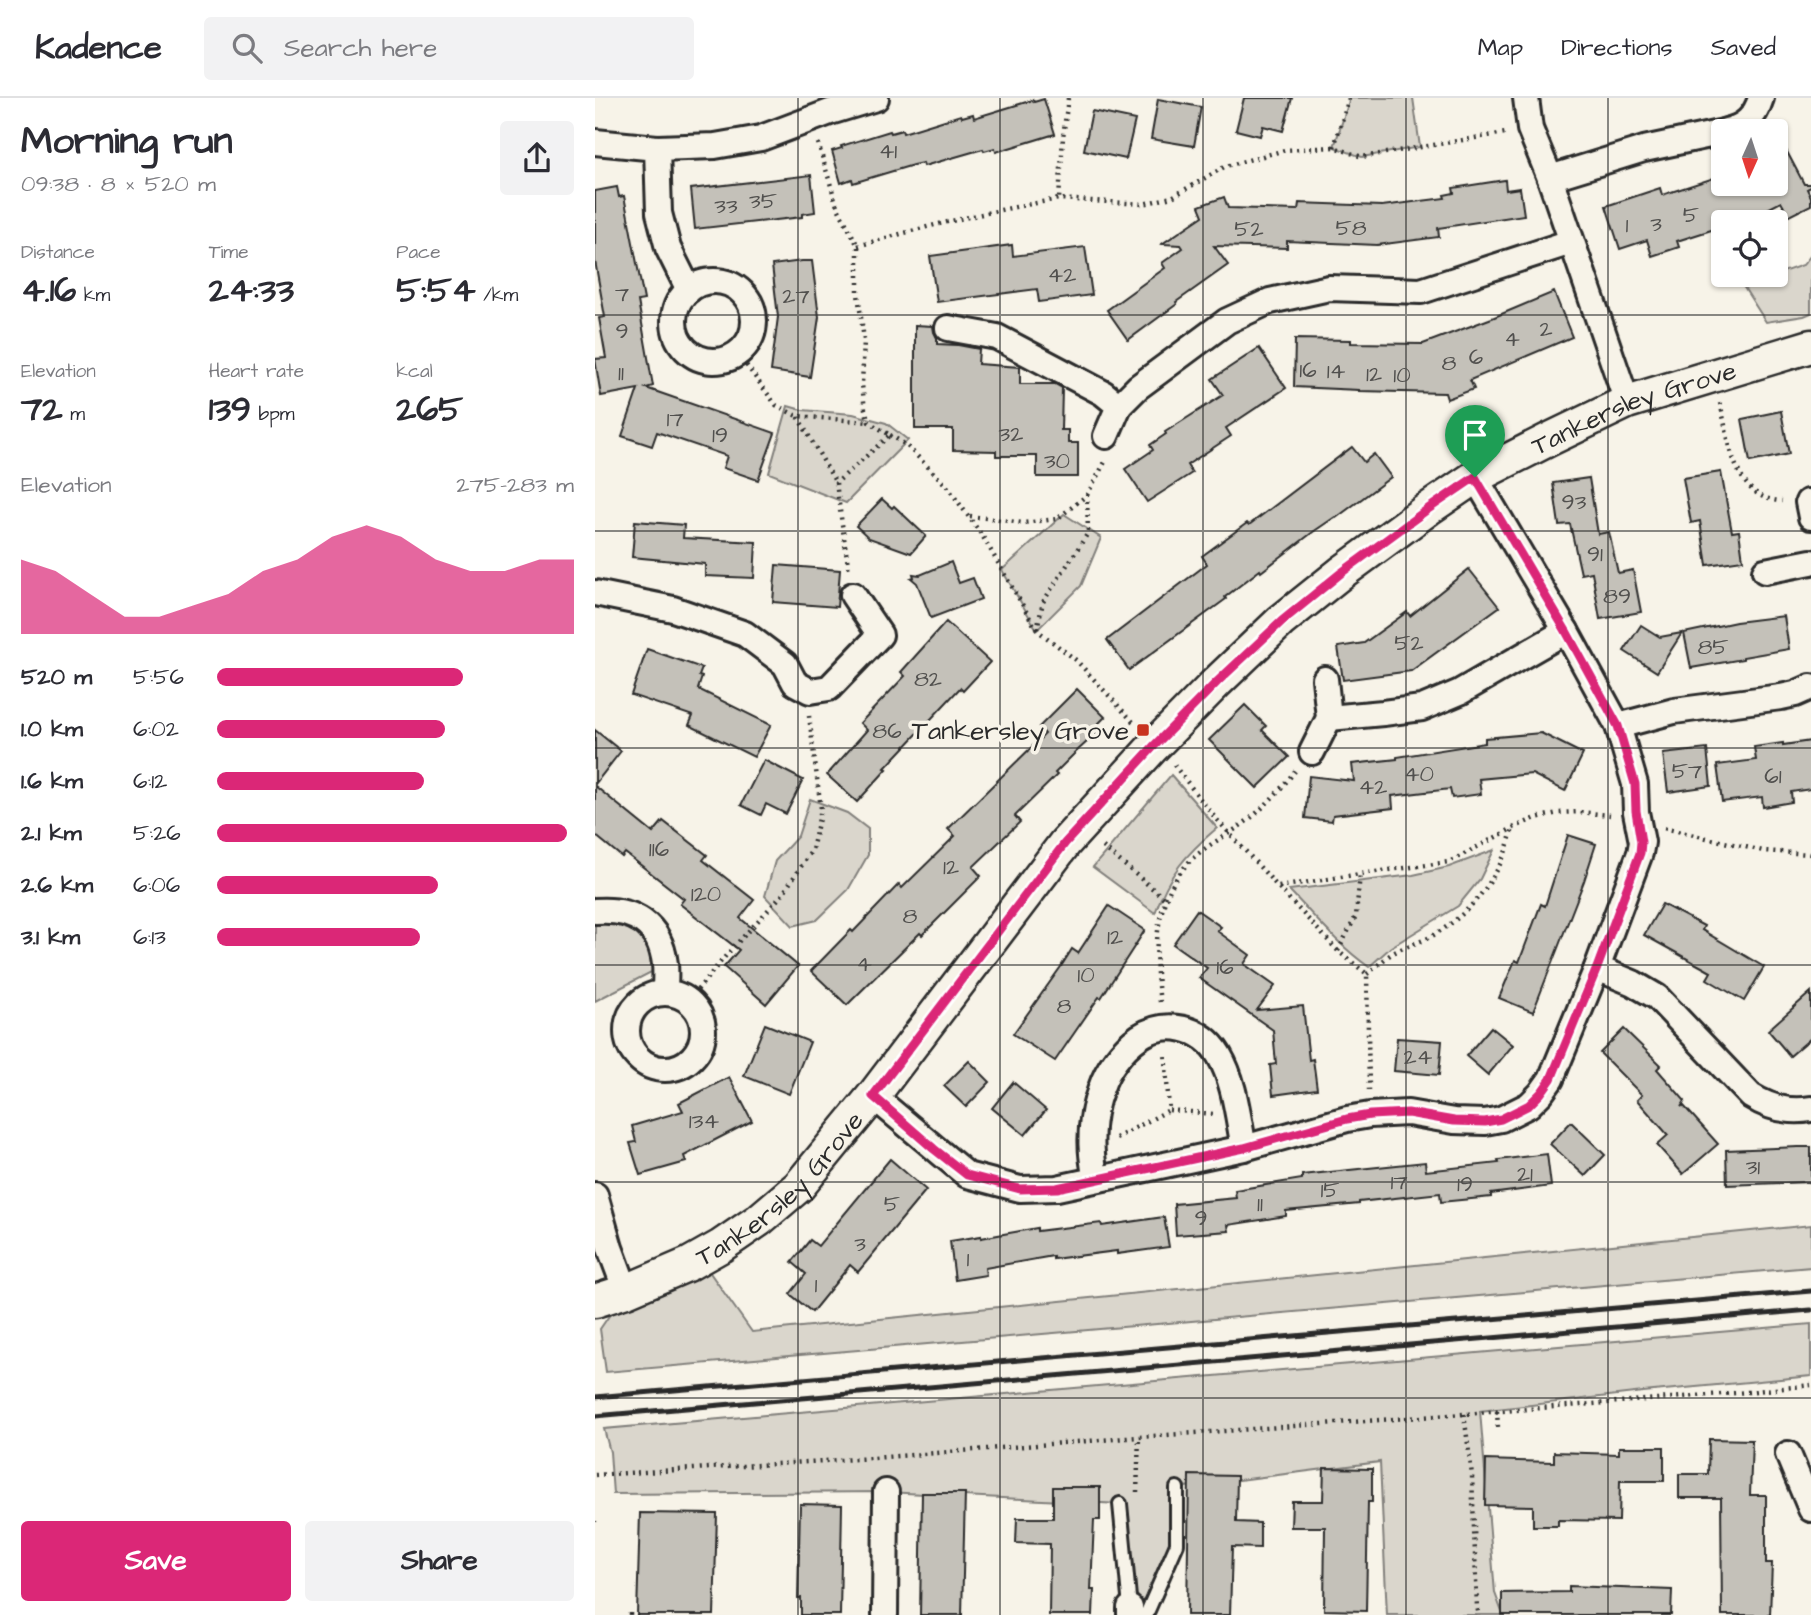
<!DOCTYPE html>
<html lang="en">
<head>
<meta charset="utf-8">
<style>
	body { margin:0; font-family:"Architects Daughter",sans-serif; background:#f2f2f3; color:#2b2b33; height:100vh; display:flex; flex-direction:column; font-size:26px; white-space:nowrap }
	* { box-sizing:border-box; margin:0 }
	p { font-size:23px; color:#7c7c81 }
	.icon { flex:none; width:38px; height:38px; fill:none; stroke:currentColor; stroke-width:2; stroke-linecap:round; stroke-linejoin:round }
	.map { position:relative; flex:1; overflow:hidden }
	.side { display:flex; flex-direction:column; background:#fff; width:595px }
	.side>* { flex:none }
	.needle { width:46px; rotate:183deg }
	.tools { position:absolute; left:1116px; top:21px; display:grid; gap:14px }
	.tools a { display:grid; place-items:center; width:77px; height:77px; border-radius:7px; background:#fff; box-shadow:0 2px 5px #0004; font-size:35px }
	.pin { position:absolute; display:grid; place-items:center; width:60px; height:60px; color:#fff; margin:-72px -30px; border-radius:50% 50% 50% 0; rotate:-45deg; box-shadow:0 0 7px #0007 }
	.pin .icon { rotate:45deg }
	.round { display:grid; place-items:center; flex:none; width:74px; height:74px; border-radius:7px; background:#f2f2f3 }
	.summary { display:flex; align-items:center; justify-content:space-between; height:119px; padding:0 21px }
	h1 { font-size:38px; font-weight:700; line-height:52px }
	.metrics { display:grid; grid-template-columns:repeat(3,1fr); gap:10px; height:119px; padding:7px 21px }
	.metrics div { display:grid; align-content:center }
	.metrics b { font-size:35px; font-weight:700 }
	.metrics small { font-size:19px; font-weight:400 }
	.metrics p { font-size:19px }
	.chart { height:196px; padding:14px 21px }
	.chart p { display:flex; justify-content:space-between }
	.chart svg { width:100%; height:126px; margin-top:7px; fill:#db2777; opacity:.7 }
	.button { display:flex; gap:14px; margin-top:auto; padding:14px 21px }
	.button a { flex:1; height:80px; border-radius:7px; background:#db2777; color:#fff; font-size:28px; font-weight:700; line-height:80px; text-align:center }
	.button a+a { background:#f2f2f3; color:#2b2b33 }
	ul { padding:0 21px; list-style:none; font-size:23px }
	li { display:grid; grid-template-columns:112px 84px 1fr; align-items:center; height:52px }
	li i { height:18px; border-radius:9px; background:#db2777 }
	header { display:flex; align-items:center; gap:42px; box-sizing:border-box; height:98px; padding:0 35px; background:#fff; border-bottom:2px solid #e1e1e2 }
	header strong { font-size:33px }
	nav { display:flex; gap:38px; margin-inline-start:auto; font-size:24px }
	.search { width:490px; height:63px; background:#f2f2f3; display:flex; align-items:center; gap:18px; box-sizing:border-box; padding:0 24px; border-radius:7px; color:#7c7c81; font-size:26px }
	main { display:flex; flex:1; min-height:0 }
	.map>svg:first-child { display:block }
</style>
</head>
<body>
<header>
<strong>Kadence</strong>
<div class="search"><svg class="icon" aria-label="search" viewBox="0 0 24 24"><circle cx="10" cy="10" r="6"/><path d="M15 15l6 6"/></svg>Search here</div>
<nav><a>Map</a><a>Directions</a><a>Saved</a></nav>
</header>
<main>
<section class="side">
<div class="summary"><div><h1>Morning run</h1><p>09:38 · 8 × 520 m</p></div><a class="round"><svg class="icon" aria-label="share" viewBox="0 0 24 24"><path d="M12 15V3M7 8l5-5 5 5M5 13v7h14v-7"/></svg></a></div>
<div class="metrics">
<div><p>Distance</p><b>4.16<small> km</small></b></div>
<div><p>Time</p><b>24:33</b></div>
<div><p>Pace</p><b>5:54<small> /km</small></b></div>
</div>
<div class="metrics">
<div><p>Elevation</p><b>72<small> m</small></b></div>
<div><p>Heart rate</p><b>139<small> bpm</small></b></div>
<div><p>kcal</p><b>265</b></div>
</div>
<div class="chart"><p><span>Elevation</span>275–283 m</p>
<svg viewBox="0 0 160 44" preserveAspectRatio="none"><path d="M0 44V18L10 22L20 30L30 38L40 38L50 34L60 30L70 22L80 18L90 10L100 6L110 10L120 18L130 22L140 22L150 18L160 18V44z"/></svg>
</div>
<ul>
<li><b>520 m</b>5:56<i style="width:69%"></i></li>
<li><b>1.0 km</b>6:02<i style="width:64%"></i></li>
<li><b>1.6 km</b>6:12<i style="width:58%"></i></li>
<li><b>2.1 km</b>5:26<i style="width:98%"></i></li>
<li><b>2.6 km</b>6:06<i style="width:62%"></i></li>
<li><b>3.1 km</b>6:13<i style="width:57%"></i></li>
</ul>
<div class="button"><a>Save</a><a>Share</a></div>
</section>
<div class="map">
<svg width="1216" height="1517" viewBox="0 0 1216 1517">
	<rect width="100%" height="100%" fill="#f7f3e8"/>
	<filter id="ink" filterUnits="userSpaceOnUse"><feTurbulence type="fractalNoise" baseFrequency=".0143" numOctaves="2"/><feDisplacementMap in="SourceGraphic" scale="14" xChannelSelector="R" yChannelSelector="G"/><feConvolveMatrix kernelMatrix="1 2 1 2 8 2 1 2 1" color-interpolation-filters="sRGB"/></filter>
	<g filter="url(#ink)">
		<g fill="#dad6cc" stroke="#82807c" stroke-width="2">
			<polygon points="755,0 818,0 825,49 767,59 739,49"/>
			<polygon points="1216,157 1216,215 1209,218 1171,224 1148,188 1208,167"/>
			<polygon points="193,308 207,312 258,316 291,325 313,342 251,405 174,375"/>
			<polygon points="469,416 506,440 486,488 442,532 407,472"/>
			<path d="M576,677L622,730C590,757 574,776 560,815L498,769Z"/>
			<polygon points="215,701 252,715 273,731 273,757 253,792 222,822 198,828 170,798 180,763 203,738"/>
			<path d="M899,752L885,781L863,808L796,849L774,869C744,848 720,819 694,792L818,777L854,769Z"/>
			<polygon points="0,814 27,814 70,867 0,903"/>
			<polygon points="1216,1127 1216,1169 11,1274 5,1231 20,1209 113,1172 157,1234"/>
			<polygon points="1216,1226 1216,1278 1048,1294 885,1313 900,1495 908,1517 792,1517 785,1364 582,1390 582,1446 551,1517 532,1517 525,1406 291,1394 18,1396 15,1354 9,1331"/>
		</g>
		<g fill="#c4c1b9" stroke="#2b2b2b" stroke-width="2">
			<polygon points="649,0 697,0 688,33 668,28 665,38 641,32"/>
			<polygon points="449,1 460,36 401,54 400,50 389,53 388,51 329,68 328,65 318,67 258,85 257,81 246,85 237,53 247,50 246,48 295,33 296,35 307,32 308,35 366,17 367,19 378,16 379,20 438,2 439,4"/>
			<polygon points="563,1 606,9 599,48 556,41"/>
			<polygon points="497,13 540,22 531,61 489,52"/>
			<polygon points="1181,33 1209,86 1216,86 1216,89 1212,91 1216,99 1216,107 1194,118 1186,104 1157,119 1140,124 1129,124 1129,128 1082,143 1084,149 1057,158 1052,142 1025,151 1011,108 1065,90 1067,97 1128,77 1129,86 1181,86"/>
			<polygon points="216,77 220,114 207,116 207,119 100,131 96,91"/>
			<polygon points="910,82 911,92 925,90 929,117 843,130 844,139 782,147 692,143 692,150 619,148 633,167 581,204 582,206 533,242 512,212 570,170 567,165 588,150 586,147 567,146 608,118 604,108 629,99 633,110 703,112 704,105 787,108 850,100 849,97 859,95 858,90"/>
			<polygon points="22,89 24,99 29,98 49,202 43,203 58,288 51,290 180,335 163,382 128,370 132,358 62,334 57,348 27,338 43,291 6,298 0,261 11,260 4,220 10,219 0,163 0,93"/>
			<polygon points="417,147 418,158 490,149 497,197 444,204 442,191 342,204 335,158"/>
			<polygon points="207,163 217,163 224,219 215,279 176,273 183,219 177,167"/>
			<polygon points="959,194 977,239 875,282 879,291 852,301 850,295 764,293 764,292 699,289 700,241 756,242 756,245 828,246 897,220"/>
			<polygon points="320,227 338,228 339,234 342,240 342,246 363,247 384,251 383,266 425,269 425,286 460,286 467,290 466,332 473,332 473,345 483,345 483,379 442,379 442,358 401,358 401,353 358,352 358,331 320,331"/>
			<polygon points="664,250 691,290 631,330 636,338 592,367 597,375 552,404 530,371 558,352 555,347 571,336 570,334 628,297 617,281"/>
			<polygon points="1186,313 1194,356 1155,364 1147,321"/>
			<polygon points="757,349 769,364 779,356 796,379 741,420 740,419 718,434 666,474 665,472 630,499 631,501 534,572 512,542 612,466 607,458 652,425 654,427"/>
			<polygon points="1126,374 1137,434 1144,433 1148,462 1112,467 1105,423 1096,425 1088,380"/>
			<polygon points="994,380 1003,436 1014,434 1023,475 1038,472 1046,514 1005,521 997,474 986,476 975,426 964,427 958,385"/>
			<polygon points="287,401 297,410 299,408 331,438 316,455 274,440 261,428"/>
			<polygon points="40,423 89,427 88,440 161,444 159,480 110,478 110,466 37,459"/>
			<polygon points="356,464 364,485 378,480 386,501 336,520 322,485 316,480 319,479 318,476 325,477"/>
			<polygon points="181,467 245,472 242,509 178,504"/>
			<polygon points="874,471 904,509 816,573 748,582 743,549 769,545 812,514 815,518"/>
			<polygon points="1189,518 1194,551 1148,559 1148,561 1096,570 1089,535 1141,524"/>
			<polygon points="351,524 395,564 368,593 365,590 290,670 292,671 262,704 232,677 272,632 265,625 310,578 306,574"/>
			<polygon points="1046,527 1065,539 1087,535 1062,574 1029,553"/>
			<polygon points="52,551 107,570 104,578 107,579 103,591 176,627 159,659 94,627 98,618 36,597"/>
			<polygon points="482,591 510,619 502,627 506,631 481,654 460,675 462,677 420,718 425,724 378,769 386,778 327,837 325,835 252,907 216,873 256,832 258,834 304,786 307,790 360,738 353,731 450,636 444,629"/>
			<polygon points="650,607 671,628 667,632 694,659 662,690 614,642"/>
			<polygon points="0,632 26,653 0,686"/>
			<polygon points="946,635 988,656 970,693 937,676 884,681 886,696 857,700 855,691 797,698 798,710 738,717 737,723 710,720 714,678 759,683 757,666 802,661 802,659 890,645 890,640"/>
			<polygon points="1216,643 1216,691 1196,694 1197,704 1168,709 1167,699 1127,704 1122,667 1161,662 1159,649 1188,645 1188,647"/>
			<polygon points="1112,651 1116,688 1073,694 1068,656"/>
			<polygon points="169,662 208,682 191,716 171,706 166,717 146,707"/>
			<polygon points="0,688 58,735 68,723 112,757 108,762 159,802 145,820 203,868 171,906 129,869 144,852 85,806 89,801 30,755 27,759 0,737"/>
			<polygon points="973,737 1001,746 989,783 938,914 904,900 920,862 924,864 946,806 950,808"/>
			<polygon points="1067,806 1109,828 1107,832 1169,869 1149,903 1112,881 1116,874 1049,837"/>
			<polygon points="514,808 550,832 506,900 504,899 460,963 418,936 465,870 477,851 483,855"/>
			<polygon points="602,812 626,829 622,833 655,857 649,866 680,888 662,912 708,908 714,962 718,961 722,991 678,997 675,967 681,966 678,932 604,880 612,870 578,846"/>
			<polygon points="1216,894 1216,940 1195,958 1173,932"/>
			<polygon points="170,926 215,944 194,996 149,978"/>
			<polygon points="896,929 918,947 893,977 871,958"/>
			<polygon points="1029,931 1066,967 1062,971 1090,1003 1086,1009 1088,1007 1123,1046 1088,1076 1062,1047 1073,1037 1042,1002 1047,997 1005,955"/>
			<polygon points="802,940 847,943 844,977 799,973"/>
			<polygon points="374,963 395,984 371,1009 349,988"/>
			<polygon points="134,979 157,1023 89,1058 91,1064 45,1077 35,1045 41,1044 37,1028 88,1013 84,1005"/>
			<polygon points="418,984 451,1012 430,1037 397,1010"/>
			<polygon points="976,1024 1010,1057 990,1078 955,1046"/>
			<polygon points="1203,1049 1216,1049 1216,1084 1132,1087 1131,1052"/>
			<polygon points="952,1056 956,1088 896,1096 896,1099 846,1104 845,1095 764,1104 764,1106 691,1113 691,1118 633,1127 634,1133 581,1137 579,1106 641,1100 640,1092 707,1081 707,1077 830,1064 831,1073 904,1065 903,1062"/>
			<polygon points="295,1061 331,1092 263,1174 255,1167 217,1214 195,1196 211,1176 197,1164 215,1142 223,1148"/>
			<polygon points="569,1119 574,1149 522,1156 522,1153 458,1161 458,1158 390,1170 391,1177 360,1182 355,1143 386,1138 386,1140 442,1130 442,1133 506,1125 507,1128"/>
			<polygon points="1114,1341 1157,1342 1155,1397 1171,1397 1171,1465 1177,1465 1175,1517 1127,1517 1126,1400 1084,1400 1084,1376 1113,1376"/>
			<polygon points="1024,1349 1069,1349 1069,1383 1025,1383 1024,1423 963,1422 963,1428 938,1428 938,1408 890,1407 891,1362 959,1364 959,1354 1024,1356"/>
			<polygon points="729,1370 777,1371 777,1404 773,1404 771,1513 729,1512 730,1429 696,1429 697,1403 728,1403"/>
			<polygon points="594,1377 642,1378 641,1424 665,1425 665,1450 637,1449 635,1517 592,1517"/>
			<polygon points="458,1389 505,1389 505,1422 499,1422 496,1492 499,1492 498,1517 454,1517 455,1446 421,1445 422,1420 458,1420"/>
			<polygon points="327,1395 370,1395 367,1517 325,1517"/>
			<polygon points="205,1406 247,1407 245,1517 206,1517 206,1500 203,1500"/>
			<polygon points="45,1415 122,1416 119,1517 42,1517"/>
			<polygon points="974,1488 1077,1492 1076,1517 907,1517 907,1495 974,1494"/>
		</g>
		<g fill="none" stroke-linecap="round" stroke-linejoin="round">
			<g stroke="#2b2b2b" stroke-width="18">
				<g id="service">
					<polyline points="525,1406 535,1510"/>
					<polyline points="551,1517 582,1446 582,1390"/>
				</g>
			</g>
			<g stroke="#2b2b2b" stroke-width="30">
				<g id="minor">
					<polyline points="931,0 935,31 955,80 1032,304"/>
					<path d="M1131,33C1150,29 1160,19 1166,0"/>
					<polyline points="0,44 62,50 120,48 166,40 235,14 281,0"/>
					<polyline points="62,50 64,115 73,150 94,192"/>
					<polyline points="955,80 1049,51 1129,34"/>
					<circle cx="119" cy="223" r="40"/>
					<polyline points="353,230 402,239 508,295 524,308 511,338"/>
					<polyline points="524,308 543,289 632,223 675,203 734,190 826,193 976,144"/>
					<polyline points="1213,404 1216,419"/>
					<polyline points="1170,473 1216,464"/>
					<polyline points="0,495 78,511 150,536 190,566 200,585 215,593 234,590 285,537 258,497"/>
					<polyline points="734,620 788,615 827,610 865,594 971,533"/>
					<polyline points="1023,628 1079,613 1186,599 1200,596 1216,589"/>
					<polyline points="717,654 734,620 730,581"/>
					<path d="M0,813C39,810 65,826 70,866C71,875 70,885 70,894"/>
					<path d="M1002,870L1038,885L1062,899L1156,998C1175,1010 1194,1015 1216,1011"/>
					<circle cx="70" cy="933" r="38"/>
					<polyline points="278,998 372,1077 425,1091 462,1090 649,1050 752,1021 775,1017 813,1015 859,1023 890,1024 906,1021 934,1007 946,995 956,981 1002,870 1045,755 1047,744 1041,714 1040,686 1023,628 971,533 880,379"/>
					<path d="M501,1081C494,1051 495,1019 506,990C512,971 527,951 544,939C571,921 607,929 624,957C640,984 643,1020 649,1050"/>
					<polyline points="0,1097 15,1150 31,1193"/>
					<polyline points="1193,1356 1216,1411"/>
					<polyline points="290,1517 291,1394"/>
					<polyline points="535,1517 535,1510"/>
				</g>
			</g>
			<g stroke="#2b2b2b" stroke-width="37">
				<g id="tertiary">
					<path id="s1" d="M0,1203L31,1193L94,1166L126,1148L164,1122L204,1088L278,998L470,745L558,649L622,584L686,523L746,475L833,411L880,379L955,341L1032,304L1216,248"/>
				</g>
			</g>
			<g stroke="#2b2b2b" stroke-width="4.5" stroke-dasharray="2 5" stroke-linecap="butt">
				<polyline points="473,0 468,39 464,101 548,106 577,99 631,68 690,52 739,49 767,59 910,35"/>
				<polyline points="223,45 242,108 263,148 263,196 269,242 267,287 270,311 274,324 295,337 241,385 254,474"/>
				<polyline points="739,49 754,0"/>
				<path d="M263,148C331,128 394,113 464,101"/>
				<polyline points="143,256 181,307 202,318 274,324"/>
				<path d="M1125,305C1135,343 1137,401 1187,403"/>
				<polyline points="203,319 241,385"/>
				<polyline points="295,337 311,347 352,388 388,439 442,532 481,562 541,627"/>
				<polyline points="375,418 428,425 462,421 492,397 511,362"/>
				<polyline points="442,531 448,504 493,435 492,397"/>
				<polyline points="579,667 616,715 683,789 765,776 854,764 918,730 941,720 963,715 984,714 1015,717"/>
				<polyline points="1069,730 1168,753 1216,756"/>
				<polyline points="508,749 570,801"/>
				<polyline points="684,790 743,853 772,876 774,992"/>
				<polyline points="743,853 761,818 765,776"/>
				<path d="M772,876C782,869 791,858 802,853C815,846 830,843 842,835C870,818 894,791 907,762C912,752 914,741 918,731"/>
				<polyline points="98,897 134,854 187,797 217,752 226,711 214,618"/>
				<path d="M565,904C558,854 558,802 595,763C611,747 634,737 652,723C670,709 686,691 700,673"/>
				<polyline points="574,1012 618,1016"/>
				<polyline points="521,1040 574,1012 570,954"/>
				<polyline points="902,1313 903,1330"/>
				<polyline points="869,1316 877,1377 882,1509 884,1517"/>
				<polyline points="0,1377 278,1360 544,1339 869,1316 1153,1294 1216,1287"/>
				<polyline points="542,1394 544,1339"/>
				<polyline points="0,1423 0,1424"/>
				<polyline points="35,1517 35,1513"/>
			</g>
			<use href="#service" stroke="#f7f3e8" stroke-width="12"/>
			<use href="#minor" stroke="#f7f3e8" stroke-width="24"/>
			<use href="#tertiary" stroke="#f7f3e8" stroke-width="32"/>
			<g stroke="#2b2b2b" stroke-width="5">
				<polyline points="0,1299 1216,1193"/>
				<polyline points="0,1318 1216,1212"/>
			</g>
		</g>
	</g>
	<g fill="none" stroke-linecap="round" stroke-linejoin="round" filter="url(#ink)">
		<g stroke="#fff" stroke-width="14">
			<polygon id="route" points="880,379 971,533 1023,628 1040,686 1041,713 1046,744 1045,755 1002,870 956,981 946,995 934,1007 906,1021 890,1024 859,1023 813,1015 775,1017 752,1021 649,1050 462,1090 425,1091 372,1077 339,1051 278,998 470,745 558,649 622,584 687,523 746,475 833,411"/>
		</g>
		<use href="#route" stroke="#db2777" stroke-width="9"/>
	</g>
	<path fill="none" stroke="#2b2b2b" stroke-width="2" stroke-opacity="0.55" d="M203,0V1517M405,0V1517M608,0V1517M811,0V1517M1013,0V1517M0,217H1216M0,433H1216M0,650H1216M0,867H1216M0,1084H1216M0,1300H1216"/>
	<rect fill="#c8321e" stroke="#f7f3e8" stroke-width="2.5" x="541" y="625" width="14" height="14" rx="3.5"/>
	<g text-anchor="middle" stroke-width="7" stroke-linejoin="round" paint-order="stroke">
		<g font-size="23" fill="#51504e">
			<text x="293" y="60">41</text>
			<text x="168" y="110">35</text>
			<text x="131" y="115">33</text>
			<text x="1096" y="124">5</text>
			<text x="1061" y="133">3</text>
			<text x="1032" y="134">1</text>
			<text x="756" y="137">58</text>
			<text x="654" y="138">52</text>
			<text x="467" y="184">42</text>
			<text x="27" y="203">7</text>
			<text x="201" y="205">27</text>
			<text x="951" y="238">2</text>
			<text x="27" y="240">9</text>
			<text x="917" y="248">4</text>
			<text x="881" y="266">6</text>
			<text x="854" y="272">8</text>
			<text x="713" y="279">16</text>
			<text x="741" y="280">14</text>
			<text x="26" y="282">11</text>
			<text x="779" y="283">12</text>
			<text x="807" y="284">10</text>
			<text x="80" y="328">17</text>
			<text x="416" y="343">32</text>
			<text x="125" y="344">19</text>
			<text x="462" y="370">30</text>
			<text x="979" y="411">93</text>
			<text x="1000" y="463">91</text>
			<text x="1022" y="505">89</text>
			<text x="814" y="552">52</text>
			<text x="1118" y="556">85</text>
			<text x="333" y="588">82</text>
			<text x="292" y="640">86</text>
			<text x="1092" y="680">57</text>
			<text x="824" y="683">40</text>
			<text x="1178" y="685">61</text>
			<text x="778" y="696">42</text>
			<text x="64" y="758">116</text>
			<text x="356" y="776">12</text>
			<text x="111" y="803">120</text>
			<text x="315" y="825">8</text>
			<text x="520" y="846">12</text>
			<text x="269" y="873">4</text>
			<text x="630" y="876">16</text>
			<text x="491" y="884">10</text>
			<text x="469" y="915">8</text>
			<text x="823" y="966">24</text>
			<text x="109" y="1030">134</text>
			<text x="1158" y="1076">31</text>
			<text x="930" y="1083">21</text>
			<text x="804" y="1091">17</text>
			<text x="870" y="1093">19</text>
			<text x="735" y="1099">15</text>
			<text x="297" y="1113">5</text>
			<text x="665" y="1113">11</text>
			<text x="606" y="1127">9</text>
			<text x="265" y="1153">3</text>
			<text x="373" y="1168">1</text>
			<text x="221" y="1194">1</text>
		</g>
		<g font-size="26" fill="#2b2b2b" stroke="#f7f3e8">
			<text dy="9" stroke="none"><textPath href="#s1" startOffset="1396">Tankersley Grove</textPath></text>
			<text dy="9" stroke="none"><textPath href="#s1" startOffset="220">Tankersley Grove</textPath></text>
		</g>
		<g font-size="26" fill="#2b2b2b" stroke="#f7f3e8" text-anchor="end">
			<text x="534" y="641">Tankersley Grove</text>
		</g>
	</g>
</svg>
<div class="tools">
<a><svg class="needle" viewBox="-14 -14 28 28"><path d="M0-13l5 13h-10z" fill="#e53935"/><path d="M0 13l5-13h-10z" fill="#7c7c81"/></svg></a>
<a><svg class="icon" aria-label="locate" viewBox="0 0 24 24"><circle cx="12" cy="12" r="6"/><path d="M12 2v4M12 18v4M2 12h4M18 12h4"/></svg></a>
</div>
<div class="pin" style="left:880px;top:379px;background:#1e9e55"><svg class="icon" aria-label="arrive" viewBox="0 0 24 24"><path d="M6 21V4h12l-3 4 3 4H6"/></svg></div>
</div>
</main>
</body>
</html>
